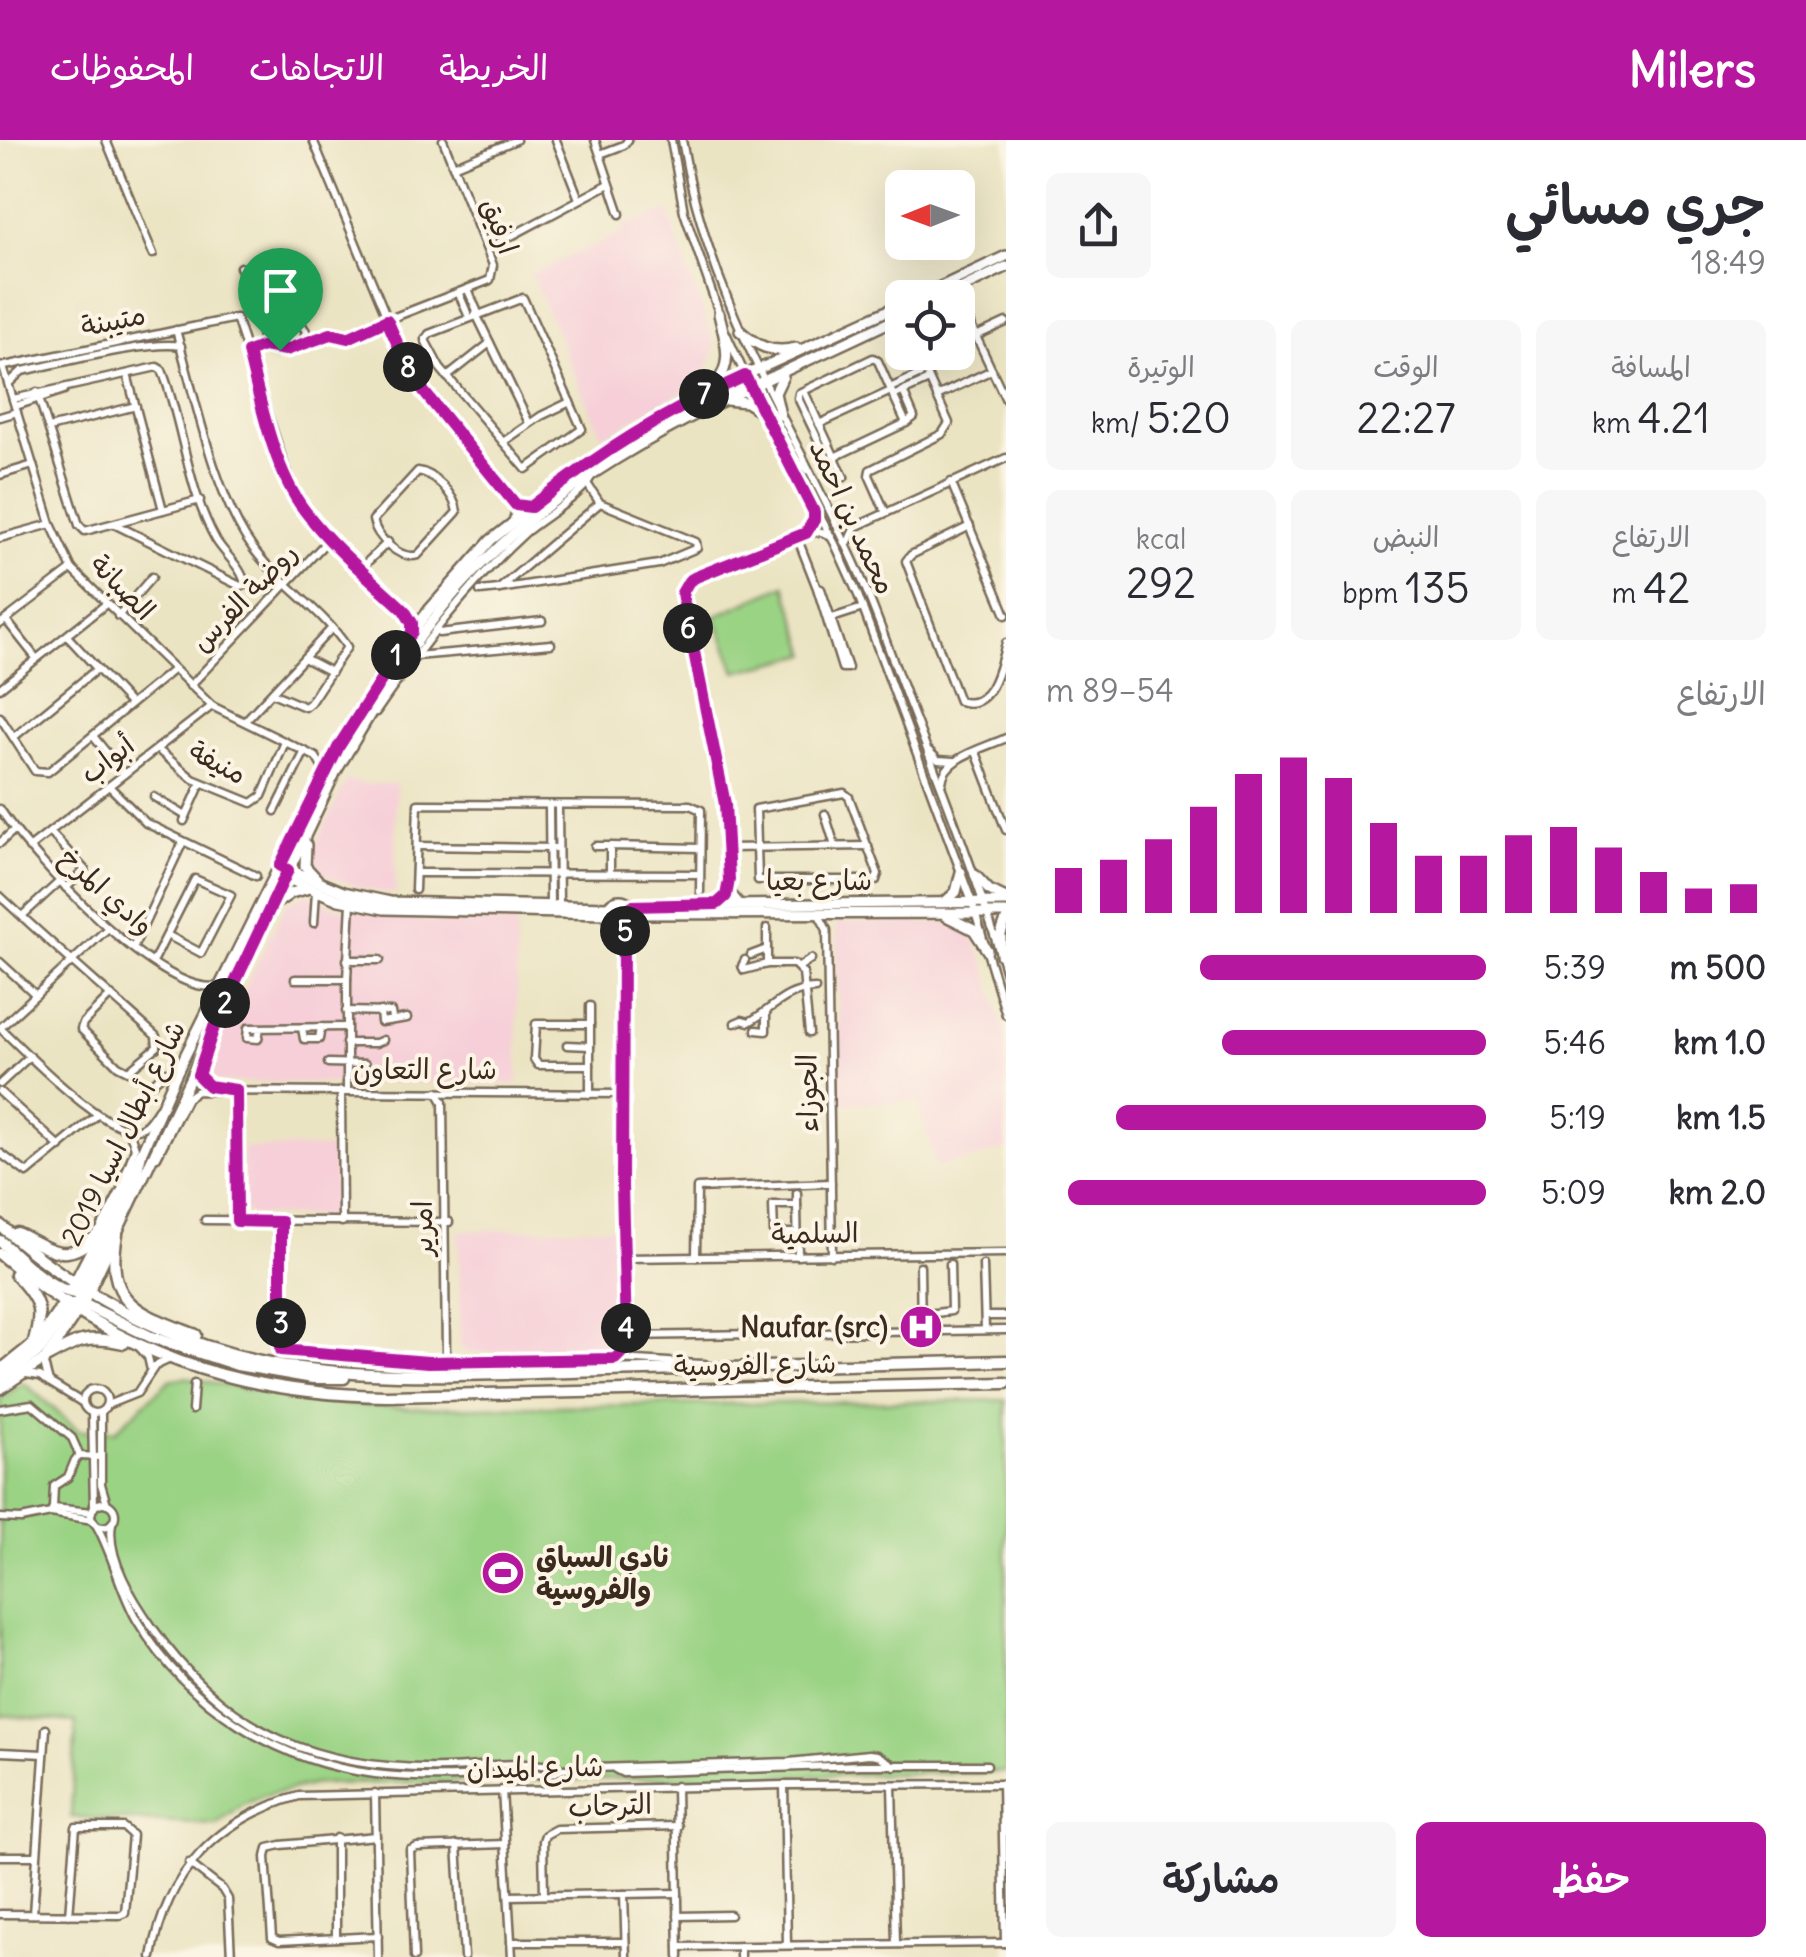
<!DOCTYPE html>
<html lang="ar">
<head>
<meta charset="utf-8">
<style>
	body { margin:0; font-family:Delius,"Playpen Sans Arabic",sans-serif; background:#f7f7f7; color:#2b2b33; direction:rtl; height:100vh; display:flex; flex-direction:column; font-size:38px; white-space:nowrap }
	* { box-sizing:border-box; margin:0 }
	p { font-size:32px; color:#7c7c81 }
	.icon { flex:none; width:55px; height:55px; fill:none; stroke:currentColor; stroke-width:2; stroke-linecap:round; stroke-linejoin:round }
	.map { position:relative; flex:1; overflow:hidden; direction:ltr }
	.drawer { display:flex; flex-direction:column; background:#fff; width:800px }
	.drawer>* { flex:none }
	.needle { width:65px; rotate:269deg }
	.fabs { position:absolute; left:885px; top:30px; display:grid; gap:20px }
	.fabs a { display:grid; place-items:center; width:90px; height:90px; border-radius:15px; background:#fff; box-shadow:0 10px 40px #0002; font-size:50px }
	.pin { position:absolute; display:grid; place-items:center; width:85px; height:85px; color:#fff; margin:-102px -42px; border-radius:50% 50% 50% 0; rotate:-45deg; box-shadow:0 0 10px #0007 }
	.pin .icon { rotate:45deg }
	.km { position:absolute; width:50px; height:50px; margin:-25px; border-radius:50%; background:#222; color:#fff; font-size:28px; line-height:50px; text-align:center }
	.round { display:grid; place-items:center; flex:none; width:105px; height:105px; border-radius:15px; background:#f7f7f7 }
	.summary { display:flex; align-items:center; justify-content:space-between; height:170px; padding:0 40px }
	h1 { font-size:55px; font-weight:600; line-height:75px }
	.figures { display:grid; grid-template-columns:repeat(3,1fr); gap:15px; height:170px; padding:10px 40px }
	.figures div { display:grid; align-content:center; border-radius:15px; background:#f7f7f7; text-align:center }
	.figures b { font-size:42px; font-weight:600 }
	.figures small { font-size:28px; font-weight:400 }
	.figures p { font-size:28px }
	.chart { height:280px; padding:20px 40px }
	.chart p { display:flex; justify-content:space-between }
	.chart svg { width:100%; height:180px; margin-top:10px; stroke:#b5179e; stroke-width:6 }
	.cta { display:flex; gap:20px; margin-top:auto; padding:20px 40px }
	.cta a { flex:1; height:115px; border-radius:15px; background:#b5179e; color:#fff; font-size:40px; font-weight:600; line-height:115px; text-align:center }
	.cta a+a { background:#f7f7f7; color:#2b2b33 }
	ul { padding:0 40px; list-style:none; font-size:32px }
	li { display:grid; grid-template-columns:160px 120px 1fr; align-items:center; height:75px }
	li i { height:25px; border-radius:12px; background:#b5179e }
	header { display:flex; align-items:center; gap:60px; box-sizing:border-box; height:140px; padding:0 50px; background:#b5179e; color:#fff }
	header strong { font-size:48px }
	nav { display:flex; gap:55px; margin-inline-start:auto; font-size:35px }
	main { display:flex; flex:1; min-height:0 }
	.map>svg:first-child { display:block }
</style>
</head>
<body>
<header>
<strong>Milers</strong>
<nav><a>الخريطة</a><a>الاتجاهات</a><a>المحفوظات</a></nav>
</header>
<main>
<section class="drawer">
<div class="summary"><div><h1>جري مسائي</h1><p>18:49</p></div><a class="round"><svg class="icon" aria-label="share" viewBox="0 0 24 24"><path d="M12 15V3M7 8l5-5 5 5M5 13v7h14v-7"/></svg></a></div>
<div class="figures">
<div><p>المسافة</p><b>4.21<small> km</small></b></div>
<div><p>الوقت</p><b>22:27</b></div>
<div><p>الوتيرة</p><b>5:20<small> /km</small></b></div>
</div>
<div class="figures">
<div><p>الارتفاع</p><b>42<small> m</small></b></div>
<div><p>النبض</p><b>135<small> bpm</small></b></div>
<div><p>kcal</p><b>292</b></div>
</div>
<div class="chart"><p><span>الارتفاع</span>54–89 m</p>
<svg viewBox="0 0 160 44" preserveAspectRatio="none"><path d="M5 44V33M15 44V31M25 44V26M35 44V18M45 44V10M55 44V6M65 44V11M75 44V22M85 44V30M95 44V30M105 44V25M115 44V23M125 44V28M135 44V34M145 44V38M155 44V37"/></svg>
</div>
<ul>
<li><b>500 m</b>5:39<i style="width:65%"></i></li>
<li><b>1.0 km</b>5:46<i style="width:60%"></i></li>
<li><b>1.5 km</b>5:19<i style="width:84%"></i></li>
<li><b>2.0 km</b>5:09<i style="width:95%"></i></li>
</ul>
<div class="cta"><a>حفظ</a><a>مشاركة</a></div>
</section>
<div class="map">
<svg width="1006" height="1817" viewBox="0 0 1006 1817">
	<rect width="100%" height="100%" fill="#fcf5e5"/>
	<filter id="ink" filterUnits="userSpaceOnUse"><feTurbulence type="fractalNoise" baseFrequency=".01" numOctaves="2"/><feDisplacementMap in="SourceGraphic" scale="20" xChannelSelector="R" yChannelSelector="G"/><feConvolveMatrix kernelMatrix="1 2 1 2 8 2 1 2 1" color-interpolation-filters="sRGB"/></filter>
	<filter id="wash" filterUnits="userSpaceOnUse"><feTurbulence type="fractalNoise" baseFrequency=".0048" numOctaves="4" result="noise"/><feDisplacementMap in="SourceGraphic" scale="40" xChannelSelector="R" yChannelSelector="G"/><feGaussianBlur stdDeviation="2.25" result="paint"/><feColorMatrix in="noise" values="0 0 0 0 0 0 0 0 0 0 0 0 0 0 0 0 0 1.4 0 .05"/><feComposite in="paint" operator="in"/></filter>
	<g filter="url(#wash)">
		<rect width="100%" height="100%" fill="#ebe4c3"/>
		<g fill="#f6cfd8">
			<polygon points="667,70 715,206 703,240 602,297 531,134 624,92 622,86"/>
			<polygon points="347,640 364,644 396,643 395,754 364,749 316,732 312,712"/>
			<polygon points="307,754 339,768 423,782 516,781 518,944 216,942 206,927 287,762"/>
			<polygon points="836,782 955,783 973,797 986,827 1006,899 1006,1009 936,1028 917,961 841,964"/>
			<polygon points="242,1008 334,1008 334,1069 328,1076 249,1075 243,1067"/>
			<polygon points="613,1087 615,1204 603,1215 493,1216 492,1212 467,1212 460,1207 459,1091"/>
		</g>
		<g fill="#9bd385" stroke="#6b7e52" stroke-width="2.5">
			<polygon points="785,445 808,514 736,532 715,476"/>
			<polygon points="185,1237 312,1262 411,1268 1006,1260 1006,1632 316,1644 263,1656 243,1665 216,1685 71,1677 76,1582 0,1575 0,1258 24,1243 79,1291 115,1291 170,1240"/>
		</g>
	</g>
	<g filter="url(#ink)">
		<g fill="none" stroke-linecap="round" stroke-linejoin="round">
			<g stroke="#796b58" stroke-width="11">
				<g id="minor">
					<polyline points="106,0 153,114"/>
					<polyline points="313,0 405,221 424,251 513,363 515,373 512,383"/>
					<polyline points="556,0 579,59"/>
					<polyline points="595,0 620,74"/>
					<polyline points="671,0 684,72 720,176"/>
					<path d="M682,0C708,158 784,271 850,413C874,463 891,517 911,568C945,656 979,743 1006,833"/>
					<polyline points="600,14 624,5 628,0"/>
					<polyline points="453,26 516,0"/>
					<polyline points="487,109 609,44"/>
					<polyline points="240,127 254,162 264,206"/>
					<polyline points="468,150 478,173"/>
					<polyline points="459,154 469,177"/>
					<polygon points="523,158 582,289 526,329 440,228 425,200 429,194"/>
					<polyline points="958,158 1006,260"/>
					<polyline points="476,174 529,283"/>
					<path d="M176,190C194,253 214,354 252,407C279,444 322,469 347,507L310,563L305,567L272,553"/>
					<polyline points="726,193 751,248 835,404 858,455 972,762 1006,875"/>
					<polyline points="262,195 299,181 306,191 302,204"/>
					<polyline points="976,196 1006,182"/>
					<polyline points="248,211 264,206 285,210 331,194 348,199 387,180 490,140 493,125 443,0"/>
					<polyline points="0,227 236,178 294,354 329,399 404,470 412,483 412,492"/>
					<polyline points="3,227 51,384 72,429 212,566 316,617 325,632"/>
					<polyline points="127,234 163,370"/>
					<polyline points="447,237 490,203"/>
					<path d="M9,243L22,231C59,224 148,200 181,206"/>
					<polyline points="756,243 798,322 807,330"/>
					<polyline points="804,251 844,337"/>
					<polyline points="903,251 914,277 906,283"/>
					<polyline points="37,252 79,385 85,391 200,360"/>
					<polyline points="893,256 929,240"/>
					<polyline points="937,256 992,230"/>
					<path d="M13,259L157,227L162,230C183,284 187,349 216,400C225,415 243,428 245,445"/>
					<polyline points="16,266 64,250"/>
					<polyline points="0,277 17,272"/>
					<polyline points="819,284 891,251"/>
					<polyline points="49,288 136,266"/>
					<polyline points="503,302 541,276 570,262"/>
					<polyline points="828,320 906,283 890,248"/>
					<path d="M418,331C434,333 455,355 457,372L418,415C400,421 376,397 373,380Z"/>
					<polyline points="0,335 33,325"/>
					<polyline points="844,337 837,339 798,258 799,253 873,218 878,221 890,248 925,232"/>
					<polyline points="951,342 1006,475"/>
					<polyline points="588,345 600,363 696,402 697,408 659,424 499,449 600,363"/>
					<polyline points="885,371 869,335 870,330 942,294 949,283 917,212"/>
					<polyline points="116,385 240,446 245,445"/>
					<path d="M970,386L911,415L906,421L959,561C992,572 1000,526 1006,503"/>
					<polyline points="807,392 814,380 813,367"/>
					<polyline points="797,397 817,448 821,449 848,528 842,528 817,448"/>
					<polyline points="0,398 51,384"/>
					<polyline points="848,402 855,387 1006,318"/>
					<polyline points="360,429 388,402"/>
					<polyline points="480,451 499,449"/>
					<polyline points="118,476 152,437"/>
					<polyline points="832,478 863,468"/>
					<polyline points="6,480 36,518"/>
					<polyline points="0,484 72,429"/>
					<polyline points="435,490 439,493 542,481"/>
					<polyline points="67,496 130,564"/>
					<polyline points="416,516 551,504"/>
					<polyline points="304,518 331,532"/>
					<polyline points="190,546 329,399"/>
					<polyline points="0,548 106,464"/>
					<path d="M376,572C421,507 466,447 525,393C543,377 588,353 593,332"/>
					<polyline points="0,577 35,631 48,632 173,530"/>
					<polyline points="245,581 331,489"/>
					<polyline points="93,596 124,634"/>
					<polyline points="14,597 97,529"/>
					<polyline points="157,609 193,639 252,663 262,656 285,602"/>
					<polyline points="929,611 938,620 953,621"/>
					<polyline points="976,612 1006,690"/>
					<path d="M942,643C943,617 985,608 1006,598"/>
					<polyline points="109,646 146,683 256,736"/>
					<polygon points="844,653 849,657 878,734 876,740 758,740 756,669"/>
					<polyline points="154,657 186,676"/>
					<polyline points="549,667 550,764"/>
					<polyline points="558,667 559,764"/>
					<path d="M0,669C28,713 166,865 222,845"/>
					<polyline points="275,671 305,611"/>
					<polyline points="825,674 835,706"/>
					<polyline points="184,681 201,643"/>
					<polyline points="50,692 85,730 66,748"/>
					<polyline points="0,703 14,690"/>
					<polyline points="417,706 558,708"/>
					<polyline points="595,706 610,706"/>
					<polyline points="29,708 212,566"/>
					<polyline points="729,708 868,706"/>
					<polyline points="416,733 699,734"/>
					<polyline points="610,733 610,706 700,708"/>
					<polyline points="415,750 418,664 690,665 701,670 700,752"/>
					<path d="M0,756C51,804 104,849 156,896L157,907L128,931L118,926L81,889L83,883L111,855"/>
					<polyline points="740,763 730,751 725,664 682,453 684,447 696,437 806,393 822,392 829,396"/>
					<polyline points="819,775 827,790 832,1116"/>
					<polyline points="22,776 59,742"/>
					<polyline points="314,783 316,751"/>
					<polyline points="612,784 621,808"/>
					<polyline points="133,808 183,702"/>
					<polyline points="751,815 767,809"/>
					<polyline points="347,820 380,820"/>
					<polyline points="745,820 742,826 744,830 767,824 767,788"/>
					<polyline points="0,822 36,855"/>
					<polyline points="153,822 195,739 231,755 201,813 167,795"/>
					<polyline points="767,824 794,824 803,833 809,893"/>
					<polyline points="799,827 811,819"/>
					<polyline points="295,839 347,839"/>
					<polyline points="590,866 590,954"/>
					<polyline points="346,871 391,872 392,878"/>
					<polyline points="380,871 381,882 407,878"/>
					<path d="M735,883L742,880L749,882C773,869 785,850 815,849"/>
					<polyline points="590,884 536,884 534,919 538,925 590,925"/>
					<path d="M0,888C23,909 113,1005 143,987C149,984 154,975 158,969"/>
					<polyline points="0,888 107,789"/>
					<polyline points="260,888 258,899 247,898 248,888 346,887"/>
					<polyline points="302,888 304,899 319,899 321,887"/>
					<polyline points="756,890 766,891 766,874"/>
					<polyline points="346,903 376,903 383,900"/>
					<polyline points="567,905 590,906"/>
					<polyline points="201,922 200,940 212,947"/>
					<polyline points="328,923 365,924"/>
					<polyline points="0,944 30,916"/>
					<polyline points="236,950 237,1081"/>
					<polyline points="341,951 342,1082"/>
					<polyline points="347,951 347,839 351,763"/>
					<polyline points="0,952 60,1007"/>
					<polyline points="437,952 443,962 446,1213 441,1220"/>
					<polyline points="110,981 165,932"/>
					<polyline points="0,1013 27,1033 96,976"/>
					<polyline points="157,1017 187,958 197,951 622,954"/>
					<polyline points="121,1045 135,1008 129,990"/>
					<polyline points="797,1065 797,1053"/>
					<polyline points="205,1080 449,1082"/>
					<polyline points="281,1082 281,1210 428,1222 585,1220"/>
					<polyline points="797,1093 774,1093 773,1065 797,1065 798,1116"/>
					<polyline points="696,1117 697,1048 831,1043"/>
					<polyline points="624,1118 1006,1113"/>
					<polyline points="983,1125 985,1190"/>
					<polyline points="920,1126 921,1192"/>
					<polyline points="920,1175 951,1171 950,1124"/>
					<polyline points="985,1176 1006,1176"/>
					<polyline points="626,1196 1006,1190"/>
					<polyline points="139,1207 148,1217 151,1230"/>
					<polyline points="616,1218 624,1210 626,1193 622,809 628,785"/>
					<path d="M598,1219C634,1218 668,1223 705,1224"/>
					<polyline points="26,1234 40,1236 49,1242 43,1220"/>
					<polyline points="49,1242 83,1263"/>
					<circle cx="95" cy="1261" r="12"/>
					<polyline points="107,1265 137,1253 155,1226 170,1219"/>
					<polyline points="0,1269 32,1264 72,1298 80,1316 100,1317"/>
					<polyline points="192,1270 194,1244"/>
					<polyline points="101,1272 101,1344 107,1364"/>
					<polyline points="92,1273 94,1368"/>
					<circle cx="103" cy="1375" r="12"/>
					<polyline points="53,1368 54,1346 68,1337 75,1320 80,1316"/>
					<polyline points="51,1373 93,1380"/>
					<polyline points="0,1378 21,1379 51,1373 53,1368 92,1372"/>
					<path d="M95,1383C113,1413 119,1450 138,1482C189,1566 276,1622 375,1634C432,1641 493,1635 551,1634L561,1630"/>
					<path d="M112,1383C106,1418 134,1461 153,1488C228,1595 319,1631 448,1628C480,1627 532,1619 562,1629L789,1622L869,1614L877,1615L895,1626"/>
					<polyline points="0,1612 44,1614"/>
					<polyline points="615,1629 623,1633 862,1625 987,1625"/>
					<polyline points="1002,1644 1005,1803"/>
					<polyline points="784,1645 787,1805"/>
					<polyline points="892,1645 896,1803"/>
					<polyline points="676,1646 679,1817"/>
					<polyline points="502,1650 512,1817"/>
					<polyline points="375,1653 378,1817"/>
					<polyline points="376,1696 281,1705 268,1708 266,1717 272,1798 279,1801 378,1796"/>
					<polyline points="336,1698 336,1798"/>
					<polyline points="457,1705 464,1817"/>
					<polyline points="0,1716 36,1716"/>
					<polyline points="189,1723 222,1749 228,1759 231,1817"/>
					<polyline points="624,1754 626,1817"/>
					<polyline points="544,1755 543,1701 545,1695 556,1689 678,1686"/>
					<polyline points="509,1756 678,1753"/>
					<path d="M0,1774C40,1774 80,1775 120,1775L125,1773L132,1695L123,1687H76L69,1775"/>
					<polyline points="33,1774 46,1589"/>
					<polyline points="678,1776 730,1775"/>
					<polyline points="511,1802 625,1802"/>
					<polyline points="740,1806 740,1817"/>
					<polyline points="679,1807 1006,1803"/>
					<path d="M152,1817C166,1733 217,1679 299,1656L784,1645L1006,1644"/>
					<polyline points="414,1817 410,1710 417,1707 505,1704"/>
				</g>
			</g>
			<g stroke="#796b58" stroke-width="14">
				<g id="major">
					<polyline points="917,158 1006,116"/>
					<polyline points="941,158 1006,127"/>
					<path d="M740,191C757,206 772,214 796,208"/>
					<path d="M714,246C735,224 725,200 719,174"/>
					<polyline points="726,260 746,262 764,273"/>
					<polyline points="780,275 775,253 783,236"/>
					<polyline points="306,705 305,726 317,739"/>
					<polyline points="287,729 343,752 390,762 609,767"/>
					<polyline points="975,735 989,750 1006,758"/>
					<polyline points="281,736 339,760 384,769 607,774"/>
					<circle cx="620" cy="773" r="13"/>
					<polyline points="946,761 956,752 961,732"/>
					<polyline points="275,764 291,753 306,749"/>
					<polyline points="632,766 1006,762"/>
					<polyline points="634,774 1006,773"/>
					<polyline points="946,776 974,790 987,810"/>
					<polyline points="1001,815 1001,794 1006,780"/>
					<polyline points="72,1147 141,1014 176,934 339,606 391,521 429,470 491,400 614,304 684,263 902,164"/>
					<polyline points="0,1230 39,1199 65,1161"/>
					<path d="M0,1249L46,1218L83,1164L335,633C370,575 400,520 443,467C560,320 739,255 902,176"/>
				</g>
			</g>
			<g stroke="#796b58" stroke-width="15">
				<g id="highway">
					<path d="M0,1085C88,1165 200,1218 318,1230C413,1240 511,1233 605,1231C739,1228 872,1224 1006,1221"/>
					<path d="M17,1093C52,1110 66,1126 99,1093"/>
					<path d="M117,1094C104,1165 139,1173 196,1195"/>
					<path d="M0,1101C22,1120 52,1154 83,1154"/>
					<path d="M0,1114C116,1213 234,1254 386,1256L1006,1243"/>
					<path d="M15,1134C41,1161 43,1170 33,1205"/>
					<polyline points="63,1164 83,1164 151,1197 237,1225 313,1238 344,1238"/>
					<polyline points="77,1169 81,1148 134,1041 141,1014"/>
					<path d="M46,1218C78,1200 88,1195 124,1203"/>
					<polyline points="574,1226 597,1219"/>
					<polyline points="0,1240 40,1210 71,1166"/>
				</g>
			</g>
			<use href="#minor" stroke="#fff" stroke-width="6"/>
			<use href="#major" stroke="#fff" stroke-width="9"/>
			<use href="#highway" stroke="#fff" stroke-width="10"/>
		</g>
	</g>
	<g fill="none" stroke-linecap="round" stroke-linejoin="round" filter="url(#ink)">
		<g stroke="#fff" stroke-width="20">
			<path id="route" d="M387,180L405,221L424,252L516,365L531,367C602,311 663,273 745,236L814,372V380L806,393L696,437L689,441L682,453L725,664L729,740L726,756L717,764L632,766L633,778L623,798L622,1046L626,1193L624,1210L615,1219L428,1222L281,1210V1082L237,1081L236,950L209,946L198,935L214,887L288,730L280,726L339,606L412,492V483L404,470C371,439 333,408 305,371C274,331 260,260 248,212L264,206L286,210L331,194L348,198Z"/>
		</g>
		<use href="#route" stroke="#b5179e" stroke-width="12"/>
	</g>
	<defs>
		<g id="hospital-disc" transform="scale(2.25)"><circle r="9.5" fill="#b5179e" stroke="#fcf5e5"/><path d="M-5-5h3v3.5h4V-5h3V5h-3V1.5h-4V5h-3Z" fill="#fff"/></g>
		<g id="stadium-disc" transform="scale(2.25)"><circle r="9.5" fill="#b5179e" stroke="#fcf5e5"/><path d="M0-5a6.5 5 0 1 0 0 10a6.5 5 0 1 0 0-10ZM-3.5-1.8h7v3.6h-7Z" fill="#fff"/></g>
	</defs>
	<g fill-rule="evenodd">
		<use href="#hospital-disc" x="921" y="1187"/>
		<use href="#stadium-disc" x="503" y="1433"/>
	</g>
	<g text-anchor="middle" stroke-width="8" stroke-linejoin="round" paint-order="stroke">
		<g font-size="28" fill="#3b2a1e" stroke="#fcf5e5">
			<text transform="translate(500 86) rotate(70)" y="10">ارفيق</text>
			<text transform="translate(113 180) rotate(-12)" y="10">متيبنة</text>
			<text transform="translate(853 377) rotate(65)" y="10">محمد بن احمد</text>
			<text transform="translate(123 447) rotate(46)" y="10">الصبانة</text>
			<text transform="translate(244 457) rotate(-46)" y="10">روضة الفرس</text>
			<text transform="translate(107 619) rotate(-38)" y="10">أبواب</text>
			<text transform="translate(218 622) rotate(28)" y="10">منيفة</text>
			<text x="819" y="750">شارع بعيا</text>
			<text transform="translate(107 751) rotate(42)" y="10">وادي المرخ</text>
			<text x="425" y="939">شارع التعاون</text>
			<text transform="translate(807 953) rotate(-91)" y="10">الجوزاء</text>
			<text transform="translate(123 993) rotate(-64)" y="10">شارع أبطال اسيا 2019</text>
			<text transform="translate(422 1088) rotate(-91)" y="10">امرير</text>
			<text transform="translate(815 1093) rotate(-1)" y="10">السلمية</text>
			<text transform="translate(755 1224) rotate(-1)" y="10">شارع الفروسية</text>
			<text transform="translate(535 1627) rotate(-1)" y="10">شارع الميدان</text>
			<text transform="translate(610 1665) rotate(-2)" y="10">الترحاب</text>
		</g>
		<g font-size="28" font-weight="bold" fill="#3b2a1e" stroke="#fcf5e5" text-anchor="end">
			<text x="888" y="1197">Naufar (src)</text>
			<text x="536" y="1427" text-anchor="start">نادي السباق<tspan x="536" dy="32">والفروسية</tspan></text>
		</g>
	</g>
</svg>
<div class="fabs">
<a><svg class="needle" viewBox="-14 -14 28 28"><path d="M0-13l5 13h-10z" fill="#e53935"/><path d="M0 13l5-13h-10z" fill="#7c7c81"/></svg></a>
<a><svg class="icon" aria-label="locate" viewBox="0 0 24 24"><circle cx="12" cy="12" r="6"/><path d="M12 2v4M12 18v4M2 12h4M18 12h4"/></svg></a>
</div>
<div class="pin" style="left:280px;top:210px;background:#1e9e55"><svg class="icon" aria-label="arrive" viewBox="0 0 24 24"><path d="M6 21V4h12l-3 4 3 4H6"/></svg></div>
<b class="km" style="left:396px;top:515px">1</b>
<b class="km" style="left:225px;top:863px">2</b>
<b class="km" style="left:281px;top:1183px">3</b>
<b class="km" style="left:626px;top:1188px">4</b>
<b class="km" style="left:625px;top:791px">5</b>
<b class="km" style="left:688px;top:488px">6</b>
<b class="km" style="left:704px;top:254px">7</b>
<b class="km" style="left:408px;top:227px">8</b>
</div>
</main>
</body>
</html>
